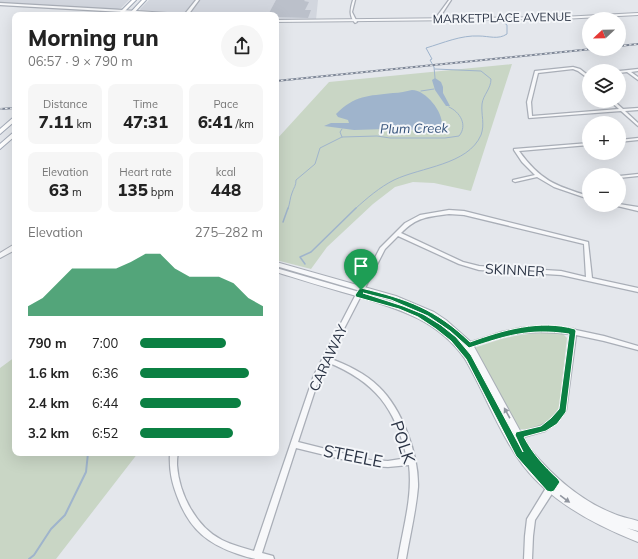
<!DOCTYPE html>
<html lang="en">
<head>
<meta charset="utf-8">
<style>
	body { margin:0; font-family:Mulish,sans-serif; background:#f6f6f6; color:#222; height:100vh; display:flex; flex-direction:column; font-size:15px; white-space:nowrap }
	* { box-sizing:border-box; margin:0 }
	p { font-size:13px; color:#767676 }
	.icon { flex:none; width:22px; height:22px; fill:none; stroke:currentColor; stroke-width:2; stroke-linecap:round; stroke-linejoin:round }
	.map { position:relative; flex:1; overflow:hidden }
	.panel { position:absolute; left:12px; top:12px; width:267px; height:444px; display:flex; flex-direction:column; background:#fff; border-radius:8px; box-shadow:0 4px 16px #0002 }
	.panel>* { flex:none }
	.needle { width:26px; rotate:248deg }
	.tools { position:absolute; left:582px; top:12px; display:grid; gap:8px }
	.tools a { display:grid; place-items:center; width:44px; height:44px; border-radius:50%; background:#fff; box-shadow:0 4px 16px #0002; font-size:20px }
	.pin { position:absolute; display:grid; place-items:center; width:34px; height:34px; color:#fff; margin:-41px -17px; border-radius:50% 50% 50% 0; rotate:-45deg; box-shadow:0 0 4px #0007 }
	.pin .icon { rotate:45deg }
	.round { display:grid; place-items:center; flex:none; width:42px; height:42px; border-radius:21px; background:#f6f6f6 }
	.summary { display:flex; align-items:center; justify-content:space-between; height:68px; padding:0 16px }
	h1 { font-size:22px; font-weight:800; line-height:30px }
	.figures { display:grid; grid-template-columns:repeat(3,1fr); gap:6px; height:68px; padding:4px 16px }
	.figures div { display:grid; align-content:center; border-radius:8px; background:#f6f6f6; text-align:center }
	.figures b { font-size:17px; font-weight:800 }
	.figures small { font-size:11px; font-weight:400 }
	.figures p { font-size:11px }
	.chart { height:112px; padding:8px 16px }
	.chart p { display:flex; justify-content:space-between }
	.chart svg { width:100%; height:72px; margin-top:4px; fill:#0b8043; opacity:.7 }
	ul { padding:0 16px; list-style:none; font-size:13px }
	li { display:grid; grid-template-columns:64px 48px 1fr; align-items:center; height:30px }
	li i { height:10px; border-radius:5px; background:#0b8043 }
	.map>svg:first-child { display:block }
</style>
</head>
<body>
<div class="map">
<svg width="638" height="559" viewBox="0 0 638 559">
	<rect width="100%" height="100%" fill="#e4e7ec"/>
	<g fill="#d2d6de">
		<polygon points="0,0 129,0 121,8 113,10 0,4"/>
		<polygon points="149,0 318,0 316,20 276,20 276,15 196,15 141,11 140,9"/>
	</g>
	<g fill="#c9d6c5">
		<polygon points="512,64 471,191 434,183 413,182 395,187 373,204 327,247 311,269 276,260 276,140 329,82"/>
		<path d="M542,333H562L567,338L559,407C552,421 536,432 519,429L474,348C499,339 516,334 542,333Z"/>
		<polygon points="15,357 15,453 138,453 56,559 0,559 0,368"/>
	</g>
	<g fill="#9fb4cc">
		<polygon points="435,78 441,82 443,87 443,93 450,106 446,106 435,90 432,80"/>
		<path d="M412,90C426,90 443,112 442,125L419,130L386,129L354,130L324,126L331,123H349L348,120L338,117L336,114C355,95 368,96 393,93C400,93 406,91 412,90Z"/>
	</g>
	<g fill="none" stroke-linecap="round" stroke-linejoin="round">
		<g stroke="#9fb4cc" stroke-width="1">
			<path d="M435,78L434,67L430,60L432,59L426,48C443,43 461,35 479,36C489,36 498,40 507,34V25L499,19"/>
			<polyline points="421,91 434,89"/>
			<polyline points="342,129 340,132 342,137"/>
			<path d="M288,209C290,203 290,198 292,193C294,187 296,186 296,180L315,164L320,148L342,137L377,136L390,138H445L459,136C468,125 460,112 449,107"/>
			<path d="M355,209C367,198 380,187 394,180C421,167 468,165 481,135C485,124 481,115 482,104C483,95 491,89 491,79L481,71L435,69"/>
		</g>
		<g stroke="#9fb4cc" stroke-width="1.5">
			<polyline points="283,222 288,208"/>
			<polyline points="305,264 300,257 311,252 356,208"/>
		</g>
		<polyline stroke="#9fb4cc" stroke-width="2" points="29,559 34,555 51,529 65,515 86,472 88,453"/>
	</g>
	<polygon fill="#bbc0ca" points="276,0 305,0 304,1 309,2 305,10 311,10 308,18 276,17 276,15 268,15"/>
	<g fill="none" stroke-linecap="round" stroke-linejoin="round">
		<g stroke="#a9aeb7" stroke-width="2.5">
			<g id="minor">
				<polygon points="196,0 199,0 188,15 184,15"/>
				<path d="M353,0H355L352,12L357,22L355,23C349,16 350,9 353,0Z"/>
				<polygon points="449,0 451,0 438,20 436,20 435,19"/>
				<polygon points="0,3 123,10 124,11 123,12 0,5"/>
				<polygon points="573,67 580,69 589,76 589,79 578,71 573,69 538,73 531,102 532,116 619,109 610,101 614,101 623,109 638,108 638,110 625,111 638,123 638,126 621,111 529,118 527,102 535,71"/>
				<polygon points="638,69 638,71 631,72 638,77 638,80 627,72 619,73 619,71"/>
				<polygon points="638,138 638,140 619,142 619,140"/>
				<path d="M589,143V145L519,151C540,180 555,186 589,196V199L554,187L537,177L515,182L513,181V180L535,175L522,162L514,150V149Z"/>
				<polygon points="638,174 638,176 619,178 619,176"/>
				<polygon points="619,204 638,207 638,211 617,206 617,205 619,205"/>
				<path d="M449,210L464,211L588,242L592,278L638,288V292L561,275L479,270L459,264L398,236L385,249L329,358C347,365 365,373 379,387C402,409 419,455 418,487C416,511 410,535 406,559H398C403,528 413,496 409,465L388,467L370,466L296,448L262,553L273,556L274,559C268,559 262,559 256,559C250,558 244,556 238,554C208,544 191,530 179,501C172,484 169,471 170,453H178C177,457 177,461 177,465C179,494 196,527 222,540C232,545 244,548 254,551L314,375L380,248L405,223L420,215ZM449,214L464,215L584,244L586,277L561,271L479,266L463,262L401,233C417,217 427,217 449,214ZM327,362C376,382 395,408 407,458L388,461L370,460L298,442L320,375Z"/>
				<path d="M537,327H554L571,329H573L576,330L604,336L638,346V350L604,341L576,335L566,410L565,412L556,423L545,431L516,439L514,438L513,436L514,434L541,426L552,419L560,409L570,334C547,331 525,331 502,336C490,339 479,344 467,348H465L464,346L465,344L502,332L520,328Z"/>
				<polygon points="552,482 555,483 556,486 555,489 535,520 533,536 532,559 524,559 525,536 527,519 549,483"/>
			</g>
		</g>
		<g stroke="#a9aeb7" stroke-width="2">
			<g id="tertiary">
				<polygon points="122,10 182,14 184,15 165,15 123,12 122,12"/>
				<polygon points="638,13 638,15 562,19 276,22 276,20 562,17"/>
				<polygon points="13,245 15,245 15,250 0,258 0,253"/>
				<path d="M276,262L396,296L434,312L446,320L472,343L530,449C552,475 579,500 612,513C620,517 629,518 638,521V531L627,528L638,532V542C590,523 539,496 512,449C494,420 482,388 465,359C437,319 398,309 353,295C327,288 302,280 276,272V268L401,304L391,300L276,266ZM416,311C426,315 435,319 443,326Z"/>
			</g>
		</g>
		<g stroke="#a3abb8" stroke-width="2">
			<g id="primary">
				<polygon points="132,0 136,0 121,15 117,15"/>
				<polygon points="142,0 146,0 132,15 128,15"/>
				<polygon points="15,116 15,121 0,134 0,129"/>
				<polygon points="15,131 15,136 0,149 0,144"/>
			</g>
		</g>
		<use href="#minor" fill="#f7f8fa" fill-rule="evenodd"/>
		<use href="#tertiary" fill="#f7f8fa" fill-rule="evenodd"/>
		<use href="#primary" fill="#fff" fill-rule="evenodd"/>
		<g stroke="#7d8696" stroke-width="2">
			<g id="rail">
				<polyline points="619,46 638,44"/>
				<polyline points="276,81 592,49"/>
				<polyline points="0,109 15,108"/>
			</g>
		</g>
		<use href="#rail" stroke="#f4f6f9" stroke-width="1" stroke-dasharray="2.5" stroke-linecap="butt"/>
	</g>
	<defs><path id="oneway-solid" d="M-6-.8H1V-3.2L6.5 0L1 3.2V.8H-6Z"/></defs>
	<g fill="#9196a0">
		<use href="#oneway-solid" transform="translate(507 413) rotate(-119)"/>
		<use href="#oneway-solid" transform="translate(565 499) rotate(36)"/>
	</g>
	<path fill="#0b8043" stroke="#fff" fill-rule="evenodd" d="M361,288C407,299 436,309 470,342C503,330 540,319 575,329L576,331L566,412L557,424L546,431L524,437C533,454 544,466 558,479L560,482L554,491L551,492L547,491L516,456L466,359L451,341L436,329L418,317L399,309L356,297L355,295L359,289ZM363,293L391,300L428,316L450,331L469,348C506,336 528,328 569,334L559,409L551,418L541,426L516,432L515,435L523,452L471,355L456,337L441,325L423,314L403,306Z"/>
	<g text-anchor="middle" stroke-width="4" stroke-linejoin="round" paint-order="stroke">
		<g font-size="12" fill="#2b3445" stroke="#f4f6f9">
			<text transform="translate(502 18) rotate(-1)" y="4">MARKETPLACE AVENUE</text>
		</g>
		<g font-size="13" font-style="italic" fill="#34527a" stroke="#f4f6f9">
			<text transform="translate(414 128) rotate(-1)" y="5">Plum Creek</text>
		</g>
		<g font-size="14" fill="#2b3445" stroke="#f4f6f9">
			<text transform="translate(515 270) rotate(3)" y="5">SKINNER</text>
			<text transform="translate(328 358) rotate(-65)" y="5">CARAWAY</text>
		</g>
		<g font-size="17" fill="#2b3445" stroke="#f4f6f9">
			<text transform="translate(403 442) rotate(72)" y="6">POLK</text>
			<text transform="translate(353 456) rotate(11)" y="6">STEELE</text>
		</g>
	</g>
</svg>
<div class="tools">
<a><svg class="needle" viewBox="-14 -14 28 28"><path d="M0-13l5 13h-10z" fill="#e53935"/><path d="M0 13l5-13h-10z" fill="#767676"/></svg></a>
<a><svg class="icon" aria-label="layers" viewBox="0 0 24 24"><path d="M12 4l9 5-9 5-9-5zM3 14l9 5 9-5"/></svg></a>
<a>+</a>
<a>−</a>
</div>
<div class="pin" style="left:361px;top:290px;background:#1e9e55"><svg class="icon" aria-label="arrive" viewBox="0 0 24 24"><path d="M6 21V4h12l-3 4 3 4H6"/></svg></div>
<section class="panel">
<div class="summary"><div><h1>Morning run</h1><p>06:57 · 9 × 790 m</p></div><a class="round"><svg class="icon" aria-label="share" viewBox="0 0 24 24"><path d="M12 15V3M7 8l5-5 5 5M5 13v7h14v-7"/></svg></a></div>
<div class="figures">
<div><p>Distance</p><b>7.11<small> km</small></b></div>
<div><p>Time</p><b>47:31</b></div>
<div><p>Pace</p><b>6:41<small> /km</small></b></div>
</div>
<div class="figures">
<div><p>Elevation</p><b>63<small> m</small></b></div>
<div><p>Heart rate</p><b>135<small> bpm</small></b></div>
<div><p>kcal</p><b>448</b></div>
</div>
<div class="chart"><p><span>Elevation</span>275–282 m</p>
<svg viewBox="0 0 160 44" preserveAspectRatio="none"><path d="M0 44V38L10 33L20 24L30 15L40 15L50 15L60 15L70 11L80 6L90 6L100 15L110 20L120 20L130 20L140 24L150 33L160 38V44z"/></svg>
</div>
<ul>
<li><b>790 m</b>7:00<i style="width:70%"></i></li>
<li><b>1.6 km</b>6:36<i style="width:89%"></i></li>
<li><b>2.4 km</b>6:44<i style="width:82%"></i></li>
<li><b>3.2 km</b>6:52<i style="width:76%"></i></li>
</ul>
</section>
</div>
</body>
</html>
